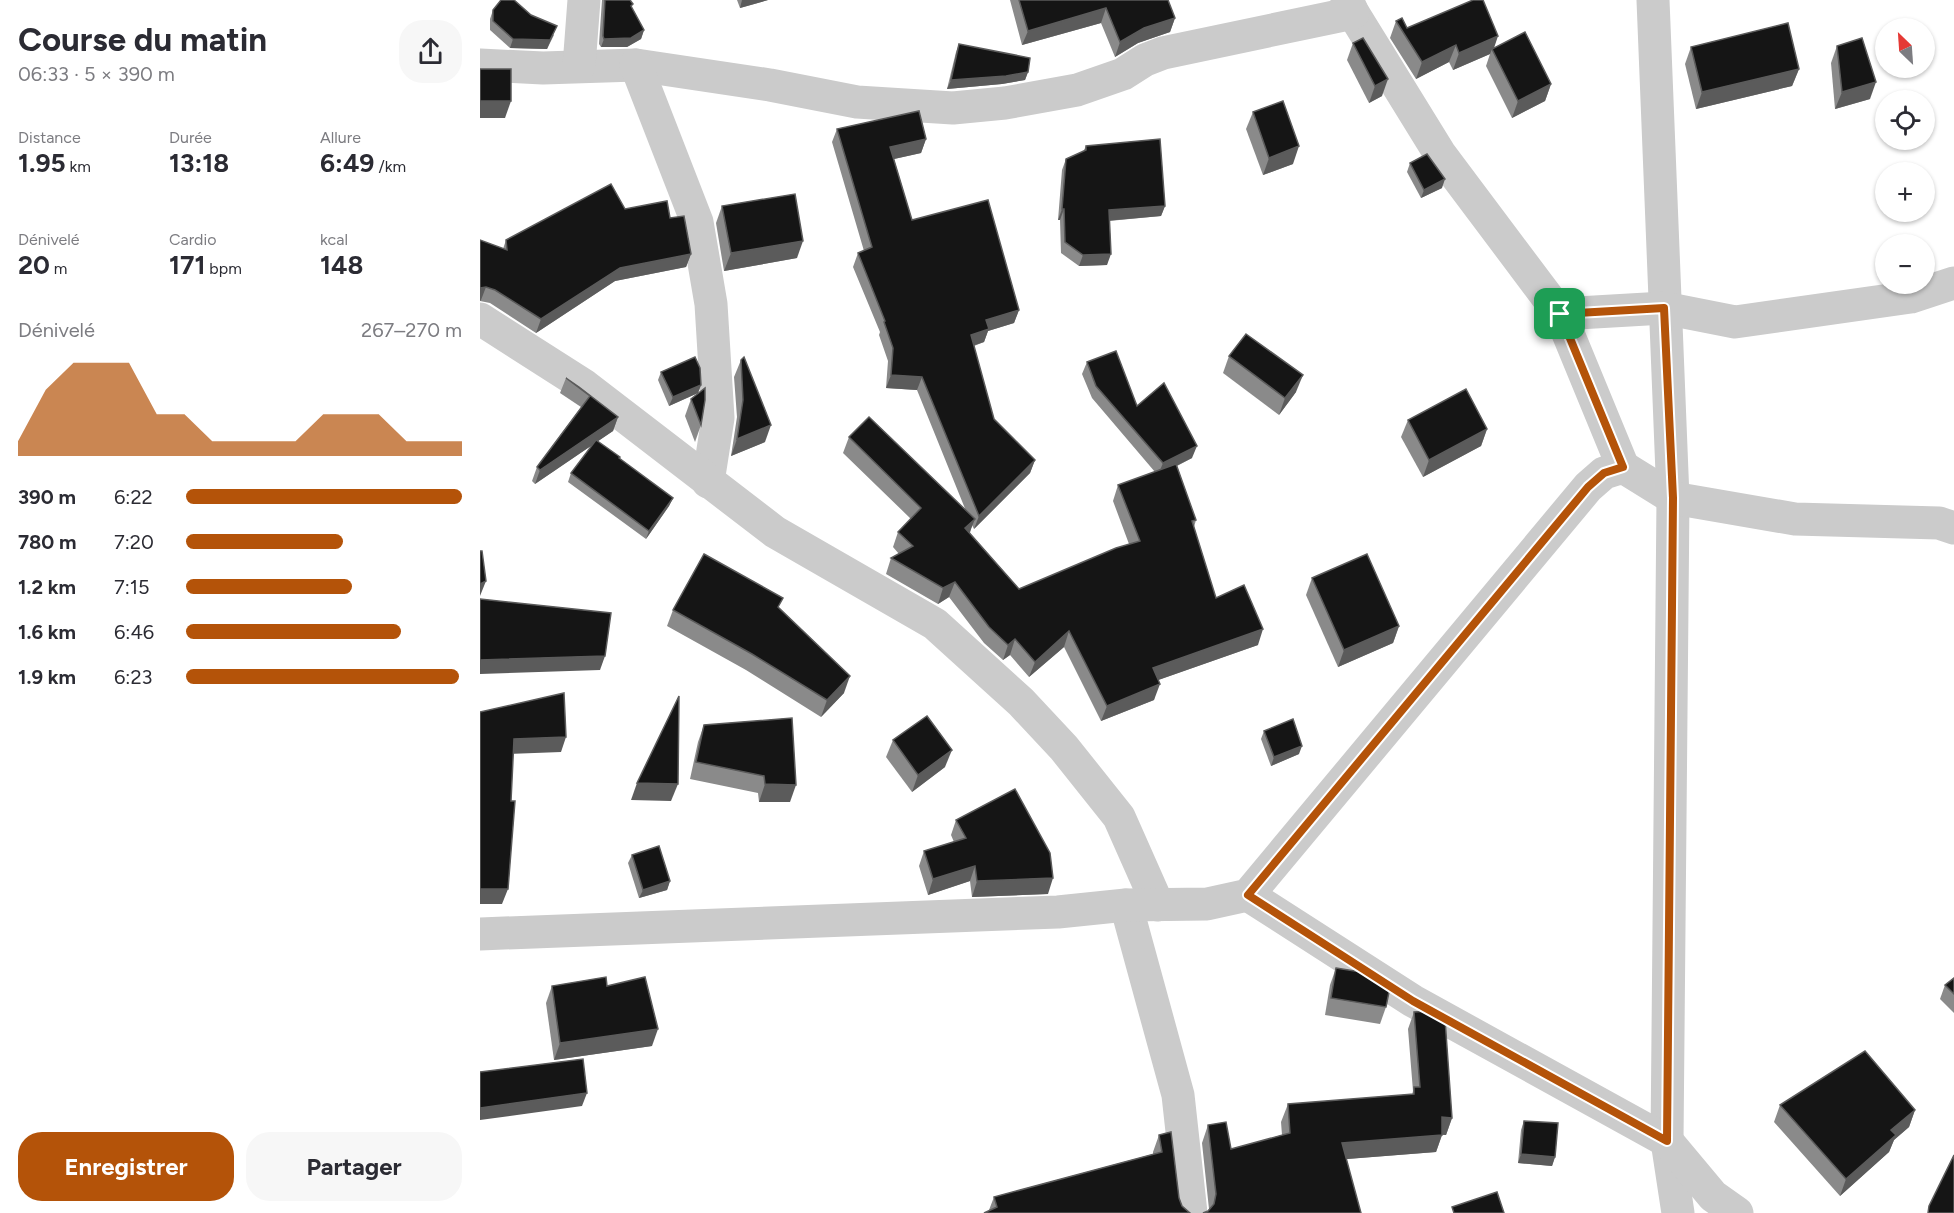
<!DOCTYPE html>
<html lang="fr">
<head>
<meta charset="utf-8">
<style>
	body { margin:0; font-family:Figtree,sans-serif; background:#f7f7f7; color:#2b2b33; height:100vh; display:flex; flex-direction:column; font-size:22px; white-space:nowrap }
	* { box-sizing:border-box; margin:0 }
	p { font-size:20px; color:#7c7c81 }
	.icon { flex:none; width:33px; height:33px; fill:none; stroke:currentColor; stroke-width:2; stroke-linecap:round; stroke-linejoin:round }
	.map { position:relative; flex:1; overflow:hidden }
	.drawer { display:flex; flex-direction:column; background:#fff; width:480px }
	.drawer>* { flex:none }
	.needle { width:39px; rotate:335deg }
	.fabs { position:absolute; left:1395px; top:18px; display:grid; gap:12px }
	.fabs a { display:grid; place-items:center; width:60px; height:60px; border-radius:50%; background:#fff; box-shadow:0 2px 4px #0004; font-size:30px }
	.pin { position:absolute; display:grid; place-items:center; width:51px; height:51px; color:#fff; margin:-26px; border-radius:12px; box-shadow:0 3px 9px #0006 }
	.round { display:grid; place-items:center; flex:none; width:63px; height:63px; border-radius:24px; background:#f7f7f7 }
	.summary { display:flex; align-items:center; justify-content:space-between; height:102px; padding:0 18px }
	h1 { font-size:33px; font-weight:700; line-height:45px }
	.stats { display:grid; grid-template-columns:repeat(3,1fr); gap:9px; height:102px; padding:6px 18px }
	.stats div { display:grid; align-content:center }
	.stats b { font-size:26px; font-weight:700 }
	.stats small { font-size:16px; font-weight:400 }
	.stats p { font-size:16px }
	.chart { height:168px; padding:12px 18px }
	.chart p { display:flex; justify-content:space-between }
	.chart svg { width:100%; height:108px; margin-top:6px; fill:#b45309; opacity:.7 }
	.button { display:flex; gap:12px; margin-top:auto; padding:12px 18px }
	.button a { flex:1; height:69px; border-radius:24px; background:#b45309; color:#fff; font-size:24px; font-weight:700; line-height:69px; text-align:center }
	.button a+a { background:#f7f7f7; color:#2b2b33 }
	ul { padding:0 18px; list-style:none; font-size:20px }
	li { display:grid; grid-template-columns:96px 72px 1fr; align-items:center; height:45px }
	li i { height:15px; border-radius:8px; background:#b45309 }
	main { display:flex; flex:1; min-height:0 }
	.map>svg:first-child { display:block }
</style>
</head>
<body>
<main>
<section class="drawer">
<div class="summary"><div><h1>Course du matin</h1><p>06:33 · 5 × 390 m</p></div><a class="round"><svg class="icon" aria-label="share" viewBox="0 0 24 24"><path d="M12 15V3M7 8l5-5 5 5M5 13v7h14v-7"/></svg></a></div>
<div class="stats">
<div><p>Distance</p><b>1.95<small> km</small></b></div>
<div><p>Durée</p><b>13:18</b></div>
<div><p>Allure</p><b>6:49<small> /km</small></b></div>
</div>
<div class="stats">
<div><p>Dénivelé</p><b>20<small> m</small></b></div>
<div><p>Cardio</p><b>171<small> bpm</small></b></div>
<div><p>kcal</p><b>148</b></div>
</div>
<div class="chart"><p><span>Dénivelé</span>267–270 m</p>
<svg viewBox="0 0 160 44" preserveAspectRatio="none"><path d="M0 44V38L10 17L20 6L30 6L40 6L50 27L60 27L70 38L80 38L90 38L100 38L110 27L120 27L130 27L140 38L150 38L160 38V44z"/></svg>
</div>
<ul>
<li><b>390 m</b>6:22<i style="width:100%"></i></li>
<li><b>780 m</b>7:20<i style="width:57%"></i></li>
<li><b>1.2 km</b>7:15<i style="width:60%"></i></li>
<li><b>1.6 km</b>6:46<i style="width:78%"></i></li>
<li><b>1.9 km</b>6:23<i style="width:99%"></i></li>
</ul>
<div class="button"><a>Enregistrer</a><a>Partager</a></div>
</section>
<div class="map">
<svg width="1474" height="1213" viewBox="0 0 1474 1213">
	<rect width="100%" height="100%" fill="#fff"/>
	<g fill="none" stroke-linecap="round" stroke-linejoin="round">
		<g stroke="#cbcbcb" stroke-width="33">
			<polyline points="867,0 873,13 960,154 1080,314 1143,467"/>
			<polyline points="1173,0 1193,498 1187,1141 1198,1213"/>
			<polyline points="0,65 63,68 156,65 290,85 377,102 473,108 525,103 597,90 643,74 665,60 683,53 873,13"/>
			<polyline points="156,65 217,222 231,304 238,418 228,482"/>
			<polyline points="99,66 104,0"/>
			<polyline points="1080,314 1184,308 1255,322 1431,297 1474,283"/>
			<polyline points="0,319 105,386 295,532 455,624 541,702 584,748 639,817 678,905"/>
			<polyline points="768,895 933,1001 1187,1141 1233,1196 1257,1213"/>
			<polyline points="646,905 698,1095 711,1213"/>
			<polyline points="0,934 578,912 646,905 727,904 768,895 1108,487 1124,473 1143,467 1193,498 1315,519 1459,523 1474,528"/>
		</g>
	</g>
	<g fill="#8a8a8a">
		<polygon points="122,0 150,0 152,9 164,30 161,39 147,47 121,47 119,44"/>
		<polygon points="257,0 288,0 260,8"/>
		<polygon points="530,0 688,0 695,18 690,32 658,43 635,57 621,23 542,45"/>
		<polygon points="13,10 74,35 67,49 30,48 10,30 10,19"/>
		<polygon points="916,21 927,28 1014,48 1071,84 1065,101 1032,118 1006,66 1010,54 973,70 969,62 936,79 910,38"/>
		<polygon points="873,43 902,96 889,103 867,60"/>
		<polygon points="479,44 548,72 545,80 522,84 467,89 476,52"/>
		<polygon points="1357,46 1390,99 1355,109 1351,63"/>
		<polygon points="1211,47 1319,69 1312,86 1216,109 1205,64"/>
		<polygon points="773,112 813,164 783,175 766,129"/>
		<polygon points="357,129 446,139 441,153 414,159 432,220 539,310 534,323 508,331 504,342 494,346 514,419 555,460 550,473 494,529 492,525 490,533 539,589 649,544 633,501 638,485 675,472 612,398 602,374 607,362 657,406 712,458 697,466 716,520 714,527 736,598 778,645 678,680 674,700 621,721 584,647 549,677 530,655 523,660 504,643 469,597 458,604 406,574 411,558 419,554 413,547 418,532 431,519 363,453 369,437 486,511 437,390 406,388 408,361 399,335 400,332 373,267 378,253 384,251 352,142"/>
		<polygon points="606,146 685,206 681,216 629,221 627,265 599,266 581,253 580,220 578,220 582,170 586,159 603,152"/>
		<polygon points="930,163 962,188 941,198 927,172"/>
		<polygon points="242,206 317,258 244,271 236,223"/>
		<polygon points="145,209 190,218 211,254 206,267 135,281 56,333 10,303 0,301 0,240 23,249 26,240"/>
		<polygon points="749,356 816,392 799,415 743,373"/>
		<polygon points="261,360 285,442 251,456 257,417 254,377"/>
		<polygon points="181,372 221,385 218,393 189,406 178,380"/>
		<polygon points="86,378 138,417 133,431 118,441 139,459 193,498 189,506 166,539 88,482 91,473 112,445 55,484 52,481 57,467 101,407 80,393"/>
		<polygon points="211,399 221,425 215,442 205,416"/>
		<polygon points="928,420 1007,429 1001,446 943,477 921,437"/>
		<polygon points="832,578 919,626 913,643 858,667 826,595"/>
		<polygon points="299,609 364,693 341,717 266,670 187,626 193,610"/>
		<polygon points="312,718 310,802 279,802 278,793 210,779 218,742 224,725"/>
		<polygon points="784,731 819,754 791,766 781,739"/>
		<polygon points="413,740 465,767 432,792 406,757"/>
		<polygon points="476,820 568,894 492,897 490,881 448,895 439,866 444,851 474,842 471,835"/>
		<polygon points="152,855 190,881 187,890 159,898 148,863"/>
		<polygon points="856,968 906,1007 900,1024 845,1015 850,985"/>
		<polygon points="1474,978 1474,1013 1460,999 1465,985"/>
		<polygon points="72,986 127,986 172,1046 74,1060 66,1003"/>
		<polygon points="934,1012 972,1118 966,1135 962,1135 956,1152 866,1159 728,1211 729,1209 722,1143 728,1125 751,1149 802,1135 801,1122 808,1104 932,1095 933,1091 928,1029"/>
		<polygon points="1300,1105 1435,1110 1429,1127 1414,1140 1409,1152 1360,1196 1294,1122"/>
		<polygon points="1044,1121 1075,1157 1072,1166 1038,1163 1041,1130"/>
		<polygon points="679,1135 702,1206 509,1210 514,1197 673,1154 673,1152"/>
	</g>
	<g fill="#5b5b5b">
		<polygon points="262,0 288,0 260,8"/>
		<polygon points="626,8 621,23 542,45 548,31"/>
		<polygon points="695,18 690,32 658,43 635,57 640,42 664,28"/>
		<polygon points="77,26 67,49 30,48 33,39"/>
		<polygon points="164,30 161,39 147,47 121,47 124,39"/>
		<polygon points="1018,36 1013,51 1012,49 1010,54 973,70 979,53"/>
		<polygon points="976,45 969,62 936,79 942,62"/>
		<polygon points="1319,69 1312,86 1216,109 1222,92"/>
		<polygon points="548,72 545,80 522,84 467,89 471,80"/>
		<polygon points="908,79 902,96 889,103 895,86"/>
		<polygon points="1396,82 1390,99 1355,109 1362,92"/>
		<polygon points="1071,84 1065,101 1032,118 1038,101"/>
		<polygon points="0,101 31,101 25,118 0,118"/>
		<polygon points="446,139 441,153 405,161 410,147"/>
		<polygon points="819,146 813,164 783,175 789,158"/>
		<polygon points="965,179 962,188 941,198 944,190"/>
		<polygon points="685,206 681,216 625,221 629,210"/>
		<polygon points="582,209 584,209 580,220 578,220"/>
		<polygon points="323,241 317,258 244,271 251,253"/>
		<polygon points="211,254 206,267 135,281 56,333 61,319 140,268"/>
		<polygon points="631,254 627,265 599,266 603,255"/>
		<polygon points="6,287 1,300 0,301 0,288"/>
		<polygon points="539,310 534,323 508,331 504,342 486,348 491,335 506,320"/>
		<polygon points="411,375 442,377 437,390 406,388"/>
		<polygon points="823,375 816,392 799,415 805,398"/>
		<polygon points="221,385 218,393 189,406 193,397"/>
		<polygon points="138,417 133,431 55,484 60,470"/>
		<polygon points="291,425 285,442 251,456 257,439"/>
		<polygon points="1007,429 1001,446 943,477 949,460"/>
		<polygon points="717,446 712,458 678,475 683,463"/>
		<polygon points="555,460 550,473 494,529 499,516"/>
		<polygon points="193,498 189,506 166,539 169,531"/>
		<polygon points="495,519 489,534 485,528"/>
		<polygon points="6,581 0,596 0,584"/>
		<polygon points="475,582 469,597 458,604 463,588"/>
		<polygon points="919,626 913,643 858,667 864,650"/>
		<polygon points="783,629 778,645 667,684 673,668"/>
		<polygon points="589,631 584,647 549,677 555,662"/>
		<polygon points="535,639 530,655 523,660 528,645"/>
		<polygon points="125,656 120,670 0,674 0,660"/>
		<polygon points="370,676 364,693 341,717 347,700"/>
		<polygon points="680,684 674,700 621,721 627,706"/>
		<polygon points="86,737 81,752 28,754 34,739"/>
		<polygon points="822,746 819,754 791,766 794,757"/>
		<polygon points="472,750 465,767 432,792 438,775"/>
		<polygon points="157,783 198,784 191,801 151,800"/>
		<polygon points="285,784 316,785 310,802 279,802"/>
		<polygon points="495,866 490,881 448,895 453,879"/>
		<polygon points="573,878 568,894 492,897 497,881"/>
		<polygon points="190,881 187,890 159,898 163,890"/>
		<polygon points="0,889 28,889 22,904 0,904"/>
		<polygon points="178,1029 172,1046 74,1060 80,1043"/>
		<polygon points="107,1093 102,1106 0,1120 0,1108"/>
		<polygon points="1435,1110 1429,1127 1414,1140 1409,1152 1360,1196 1366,1179 1411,1130"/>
		<polygon points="962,1117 972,1118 966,1135 955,1134"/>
		<polygon points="962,1135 956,1152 855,1160 862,1143"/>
		<polygon points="1041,1154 1075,1157 1072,1166 1038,1163"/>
	</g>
	<g fill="#151515" stroke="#5b5b5b" stroke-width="1.5">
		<polygon points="21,0 34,0 51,15 77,26 70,40 33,39 13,21 13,10"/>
		<polygon points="125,0 150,0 153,4 151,6 164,30 151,38 124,39 123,36"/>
		<polygon points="539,0 688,0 695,18 664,28 640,42 626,8 548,31"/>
		<polygon points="993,0 1003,0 1018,36 979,53 976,45 942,62 916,21 922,18 927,28"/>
		<polygon points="1308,23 1319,69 1222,92 1211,47"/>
		<polygon points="1045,32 1071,84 1038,101 1012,49"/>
		<polygon points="883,38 908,79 895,86 873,43"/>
		<polygon points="1382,38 1396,82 1362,92 1357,46"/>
		<polygon points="479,44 550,58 548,72 526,76 471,80"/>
		<rect x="0" y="69" width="31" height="32"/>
		<polygon points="803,101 819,146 789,158 773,112"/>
		<polygon points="439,111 446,139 410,147 432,220 508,200 539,310 506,320 509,329 491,335 514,419 555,460 499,516 442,377 411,375 413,348 404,322 405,321 378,253 392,247 357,129"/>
		<polygon points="680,139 685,206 629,210 631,254 603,255 585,242 584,209 582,209 586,159 606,150 606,146"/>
		<polygon points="947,154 965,179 944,190 930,163"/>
		<polygon points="131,184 145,209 187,201 190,218 204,216 211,254 140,268 61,319 15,290 6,287 0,288 0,240 27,250 26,240"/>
		<polygon points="315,194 323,241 251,253 242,206"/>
		<polygon points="766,334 823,375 805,398 749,356"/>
		<polygon points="636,351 657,406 684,383 717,446 683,463 616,386 607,362"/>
		<polygon points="215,357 220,368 221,385 193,397 181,372"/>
		<polygon points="264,357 291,425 257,439 263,400 261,360"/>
		<polygon points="86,378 99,387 138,417 60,470 57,467 110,396"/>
		<polygon points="225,388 225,400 221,425 211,399"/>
		<polygon points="986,389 1007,429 949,460 928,420"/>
		<polygon points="389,417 495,519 485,528 539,589 636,548 660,541 638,485 696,464 716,520 712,521 736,598 764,585 783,629 673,668 680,684 627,706 589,631 555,662 535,639 528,645 509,627 475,582 463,588 411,558 433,546 418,532 441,508 369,437"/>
		<polygon points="116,440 140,457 139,458 193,498 169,531 91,473"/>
		<polygon points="0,551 2,551 6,581 0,584"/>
		<polygon points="224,554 303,598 298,607 370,676 347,700 272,654 193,610"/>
		<polygon points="887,554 919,626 864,650 832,578"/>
		<polygon points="0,599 131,613 125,656 0,660"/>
		<polygon points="84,693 86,737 34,739 31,801 35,801 28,889 0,889 0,712"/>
		<polygon points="199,696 198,784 157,783"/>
		<polygon points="447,716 472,750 438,775 413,740"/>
		<polygon points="312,718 316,785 285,784 284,776 216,762 224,725"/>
		<polygon points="813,719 822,746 794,757 784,731"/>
		<polygon points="535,789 570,853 573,878 497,881 495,866 453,879 444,851 486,838 476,820"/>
		<polygon points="179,846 190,881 163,890 152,855"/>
		<polygon points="856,968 887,973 910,987 906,1007 851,998"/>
		<polygon points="126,977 127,986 165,977 178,1029 80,1043 72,986"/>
		<polygon points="1474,978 1474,994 1465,985"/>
		<polygon points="950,1011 965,1019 972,1118 962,1117 962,1135 862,1143 881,1213 723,1213 728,1211 734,1204 736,1194 728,1125 746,1122 751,1149 810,1133 808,1104 934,1094 934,1087 940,1087 934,1012"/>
		<polygon points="1385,1051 1435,1110 1411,1130 1416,1135 1366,1179 1300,1105"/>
		<polygon points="103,1059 107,1093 0,1108 0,1072"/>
		<polygon points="1044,1121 1078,1123 1075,1157 1041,1154"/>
		<polygon points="691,1132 699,1198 702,1206 710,1213 504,1213 517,1207 514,1197 682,1152 679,1135"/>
		<polygon points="1474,1155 1474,1213 1448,1213 1449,1206"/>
		<polygon points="1017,1192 1024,1213 974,1213 972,1207"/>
	</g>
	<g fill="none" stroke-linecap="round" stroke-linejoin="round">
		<g stroke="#fff" stroke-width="12">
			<polygon id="route" points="1184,308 1193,498 1187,1141 933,1001 768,895 1108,487 1124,473 1143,467 1080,314"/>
		</g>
		<use href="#route" stroke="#b45309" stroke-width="8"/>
	</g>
</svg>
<div class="fabs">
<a><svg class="needle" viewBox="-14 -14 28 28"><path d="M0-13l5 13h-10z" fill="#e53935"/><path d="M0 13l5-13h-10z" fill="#7c7c81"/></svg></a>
<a><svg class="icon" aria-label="locate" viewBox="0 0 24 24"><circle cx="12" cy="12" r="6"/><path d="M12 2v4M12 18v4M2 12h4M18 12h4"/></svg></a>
<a>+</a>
<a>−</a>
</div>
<div class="pin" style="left:1080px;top:314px;background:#1e9e55"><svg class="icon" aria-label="arrive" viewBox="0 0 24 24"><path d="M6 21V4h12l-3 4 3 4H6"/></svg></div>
</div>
</main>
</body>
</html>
